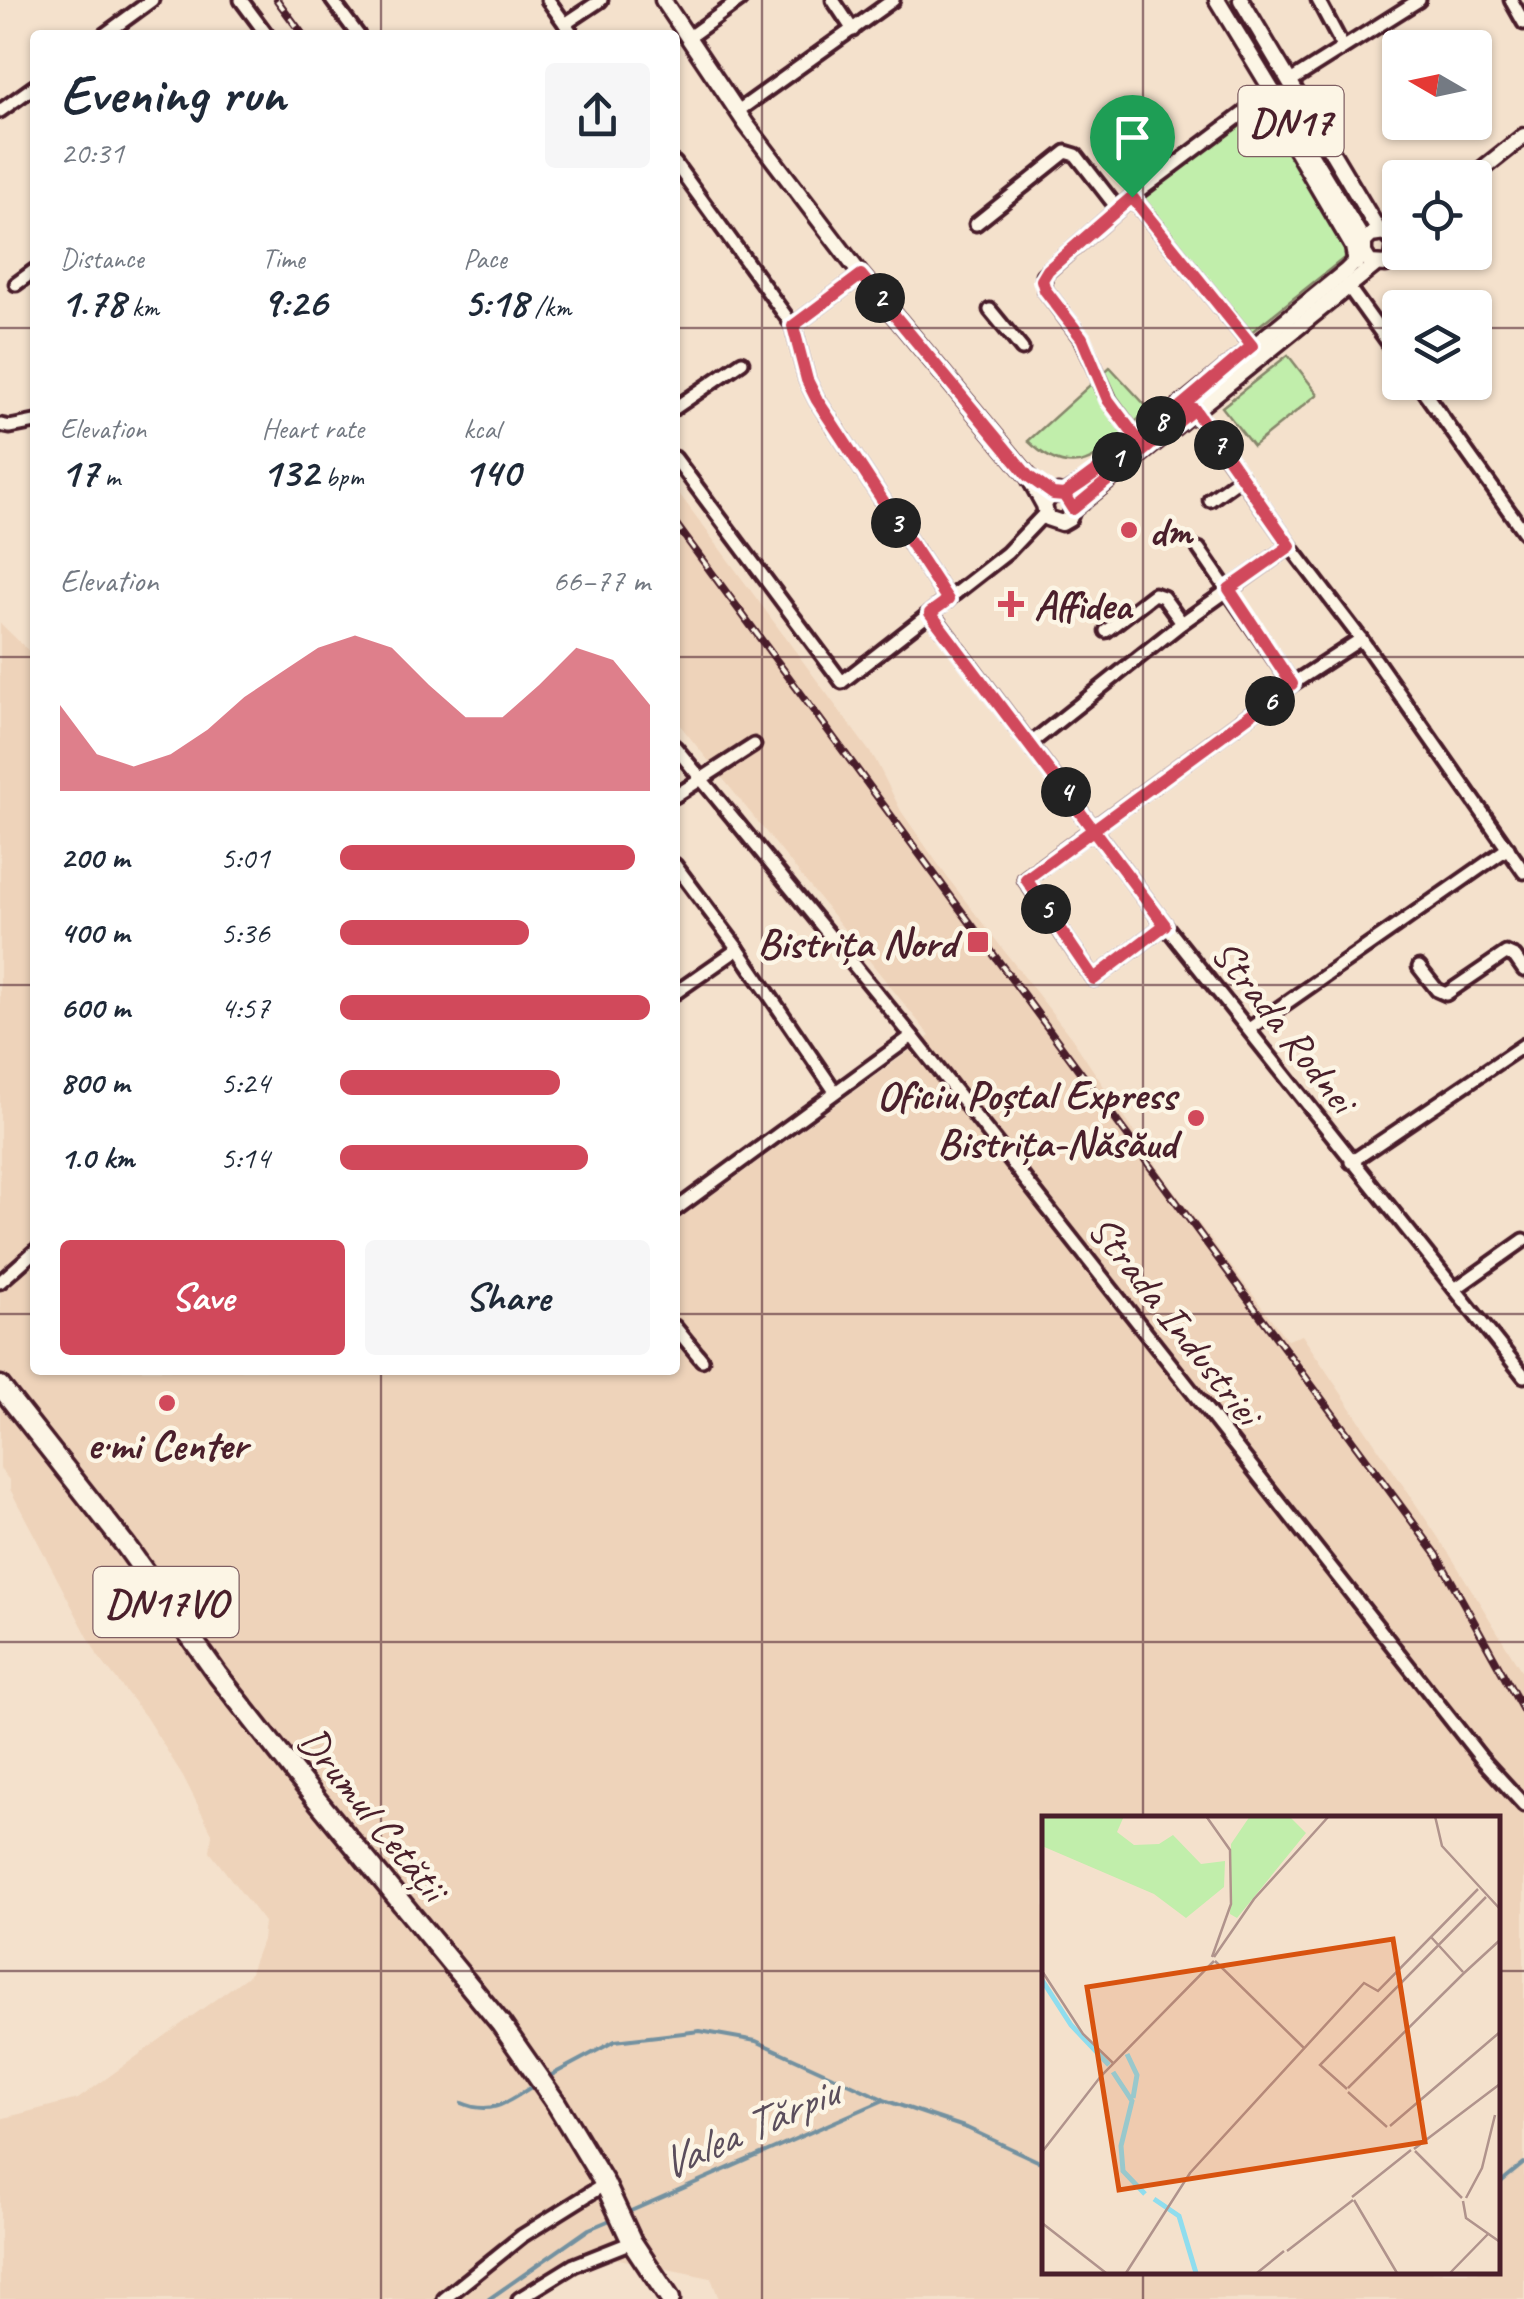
<!DOCTYPE html>
<html lang="en">
<head>
<meta charset="utf-8">
<style>
	body { margin:0; font-family:Caveat,sans-serif; background:#f6f6f7; color:#1f2937; height:100vh; display:flex; flex-direction:column; font-size:38px; white-space:nowrap }
	* { box-sizing:border-box; margin:0 }
	p { font-size:32px; color:#747a83 }
	.icon { flex:none; width:55px; height:55px; fill:none; stroke:currentColor; stroke-width:2; stroke-linecap:round; stroke-linejoin:round }
	.map { position:relative; flex:1; overflow:hidden }
	.side { position:absolute; left:30px; top:30px; width:650px; height:1345px; display:flex; flex-direction:column; background:#fff; border-radius:10px; box-shadow:0 2px 8px #0004 }
	.side>* { flex:none }
	.needle { width:65px; rotate:279deg }
	.buttons { position:absolute; left:1382px; top:30px; display:grid; gap:20px }
	.buttons a { display:grid; place-items:center; width:110px; height:110px; border-radius:10px; background:#fff; box-shadow:0 2px 8px #0004; font-size:50px }
	.pin { position:absolute; display:grid; place-items:center; width:85px; height:85px; color:#fff; margin:-102px -42px; border-radius:50% 50% 50% 0; rotate:-45deg; box-shadow:0 0 10px #0007 }
	.pin .icon { rotate:45deg }
	.km { position:absolute; width:50px; height:50px; margin:-25px; border-radius:50%; background:#222; color:#fff; font-size:28px; line-height:50px; text-align:center }
	.round { display:grid; place-items:center; flex:none; width:105px; height:105px; border-radius:10px; background:#f6f6f7 }
	.summary { display:flex; align-items:center; justify-content:space-between; height:170px; padding:0 30px }
	h1 { font-size:55px; font-weight:600; line-height:75px }
	.stats { display:grid; grid-template-columns:repeat(3,1fr); gap:15px; height:170px; padding:10px 30px }
	.stats div { display:grid; align-content:center }
	.stats b { font-size:42px; font-weight:600 }
	.stats small { font-size:28px; font-weight:400 }
	.stats p { font-size:28px }
	.chart { height:280px; padding:20px 30px }
	.chart p { display:flex; justify-content:space-between }
	.chart svg { width:100%; height:180px; margin-top:10px; fill:#d1495b; opacity:.7 }
	.action { display:flex; gap:20px; margin-top:auto; padding:20px 30px }
	.action a { flex:1; height:115px; border-radius:10px; background:#d1495b; color:#fff; font-size:40px; font-weight:600; line-height:115px; text-align:center }
	.action a+a { background:#f6f6f7; color:#1f2937 }
	ul { padding:0 30px; list-style:none; font-size:32px }
	li { display:grid; grid-template-columns:160px 120px 1fr; align-items:center; height:75px }
	li i { height:25px; border-radius:12px; background:#d1495b }
	.map>svg:first-child { display:block }
</style>
</head>
<body>
<div class="map">
<svg width="1524" height="2299" viewBox="0 0 1524 2299">
	<rect width="100%" height="100%" fill="#f4e1cc"/>
	<filter id="ink" filterUnits="userSpaceOnUse"><feTurbulence type="fractalNoise" baseFrequency=".01" numOctaves="2"/><feDisplacementMap in="SourceGraphic" scale="20" xChannelSelector="R" yChannelSelector="G"/><feConvolveMatrix kernelMatrix="1 2 1 2 8 2 1 2 1" color-interpolation-filters="sRGB"/></filter>
	<g filter="url(#ink)">
		<path fill="#eed3ba" fill-rule="evenodd" d="M675,488L875,759L901,811L947,877L1073,1040L1168,1183L1287,1340L1302,1335L1452,1558L1524,1675V2299H719L711,2278L614,2258L521,2299H0V2119L78,2099L249,1975L262,1940L264,1922L210,1852L212,1833L183,1776L145,1716L98,1656L10,1489V1481L0,1469V623L35,657V1370H675V1222L930,1036L675,719ZM1044,1819H1496V2272H1044Z"/>
		<g fill="#c1eeab" stroke="#86866b" stroke-width="2.5">
			<polygon points="1221,0 1234,0 1275,68 1266,72"/>
			<polygon points="1257,101 1349,254 1245,337 1132,197"/>
			<polygon points="1288,355 1318,394 1253,446 1222,407"/>
			<path d="M1110,367L1149,409C1107,448 1080,491 1028,441Z"/>
		</g>
		<g fill="none" stroke-linecap="round" stroke-linejoin="round">
			<g stroke="#7391a0" stroke-width="4">
				<polyline points="546,2078 615,2041 700,2031 756,2041 883,2099"/>
				<path d="M462,2103C492,2116 508,2102 534,2085"/>
				<polyline points="1496,2186 1524,2163"/>
				<polyline points="624,2214 884,2100 967,2128 1044,2164"/>
				<polyline points="489,2299 589,2229 615,2218"/>
			</g>
			<g stroke="#4a1f2b" stroke-width="19">
				<g id="minor">
					<polyline points="241,0 267,35"/>
					<polyline points="332,0 358,35"/>
					<polyline points="548,0 573,35"/>
					<polyline points="833,0 853,30"/>
					<polyline points="1318,0 1343,47"/>
					<polyline points="1511,0 1524,23"/>
					<polyline points="565,24 601,0"/>
					<polyline points="104,35 152,0"/>
					<polyline points="689,37 740,0"/>
					<polyline points="1289,82 1419,0"/>
					<polyline points="0,111 35,86"/>
					<polyline points="738,111 893,0"/>
					<polyline points="675,163 793,326 807,380 817,400 948,600"/>
					<polyline points="1132,197 1252,346"/>
					<polyline points="976,224 1066,152 1076,155 1118,209"/>
					<polyline points="16,284 35,270"/>
					<polyline points="1347,285 1400,359"/>
					<polyline points="990,310 1022,349"/>
					<polyline points="793,326 861,275"/>
					<polyline points="1417,382 1524,532"/>
					<polyline points="675,408 742,362"/>
					<polyline points="1193,409 1290,546 1361,639 1524,872"/>
					<polyline points="0,425 10,427 35,422"/>
					<polyline points="1138,440 1109,400 1081,338 1045,290 1043,275 1132,197 1273,91"/>
					<polyline points="675,458 842,682 1007,553 1044,514"/>
					<polyline points="1210,500 1242,477"/>
					<polyline points="1199,549 1292,684"/>
					<polyline points="931,613 1165,925 1524,1376"/>
					<polyline points="1106,631 1154,594 1163,597 1182,623"/>
					<polyline points="1030,744 1182,623 1290,546"/>
					<polyline points="675,747 912,1036 1481,1758 1524,1805"/>
					<polyline points="675,796 754,745"/>
					<polyline points="675,865 738,949 834,1090"/>
					<polyline points="1165,925 1094,979 1025,879 1292,684 1361,639"/>
					<polyline points="1419,967 1437,990 1446,994 1506,953 1515,957 1524,970"/>
					<polyline points="675,993 738,949"/>
					<polyline points="1249,1029 1508,848"/>
					<polyline points="1351,1162 1524,1045"/>
					<polyline points="675,1210 912,1036"/>
					<polyline points="0,1282 35,1251"/>
					<polyline points="1455,1289 1524,1240"/>
					<polyline points="675,1327 702,1360"/>
					<polyline points="444,2299 522,2236 605,2184"/>
					<polyline points="519,2299 574,2265 632,2242"/>
				</g>
			</g>
			<g stroke="#4a1f2b" stroke-width="21">
				<g id="major">
					<polyline points="663,0 746,124 861,275 1028,476 1044,505 1047,518 1062,523 1069,519 1073,509 1069,498 1058,493 1049,497 1044,505"/>
					<polyline points="1217,0 1364,242"/>
					<polyline points="1241,0 1380,233"/>
					<polyline points="1273,102 1285,131 1353,247 1356,263"/>
					<polyline points="1471,178 1524,136"/>
					<polyline points="1064,495 1093,477 1346,271 1364,253 1364,242 1371,235 1385,233 1395,243 1393,258 1386,264 1370,263 1364,253"/>
					<polyline points="1073,509 1375,265"/>
				</g>
			</g>
			<g stroke="#4a1f2b" stroke-width="25">
				<polyline id="highway" points="0,1386 126,1546 217,1674 298,1777 501,2024 556,2103 605,2184 632,2242 670,2299"/>
			</g>
			<use href="#minor" stroke="#fcf5e5" stroke-width="11"/>
			<use href="#major" stroke="#fcf5e5" stroke-width="14"/>
			<use href="#highway" stroke="#fcf5e5" stroke-width="18"/>
			<g stroke="#4a1f2b" stroke-width="8">
				<g id="rail">
					<polyline points="277,0 303,35"/>
					<polyline points="675,523 1437,1555 1524,1712"/>
				</g>
			</g>
			<use href="#rail" stroke="#fcf5e5" stroke-width="4" stroke-dasharray="11" stroke-linecap="butt"/>
		</g>
	</g>
	<g fill="none" stroke-linecap="round" stroke-linejoin="round" filter="url(#ink)">
		<g stroke="#fff" stroke-width="20">
			<path id="route" d="M1132,197L1048,270L1042,280L1045,290L1082,338L1108,400L1138,440L1064,495L1053,494L1028,476L861,275L793,326L807,380L817,400L948,600L930,613L1165,925L1094,979L1026,879L1292,684L1229,589L1290,546L1194,409L1073,509L1064,495C1131,452 1191,397 1252,346L1132,197"/>
		</g>
		<use href="#route" stroke="#d1495b" stroke-width="12"/>
	</g>
	<path fill="none" stroke="#4a1f2b" stroke-width="2.5" stroke-opacity="0.55" d="M381,0V35M762,0V2299M1143,0V1819M0,328H35M675,328H1400M1475,328H1524M0,657H35M675,657H1524M0,985H35M675,985H1524M0,1314H35M675,1314H1524M381,1370V2299M0,1642H1524M0,1971H1044M1496,1971H1524M1143,2272V2299"/>
	<g fill="#d1495b" stroke="#fcf5e5" stroke-width="4">
		<circle cx="1129" cy="530" r="10"/>
		<path d="M1006 589h10v10h10v10h-10v10h-10v-10h-10v-10h10z"/>
		<rect x="966" y="930" width="24" height="24" rx="5"/>
		<circle cx="1196" cy="1118" r="10"/>
		<circle cx="167" cy="1403" r="10"/>
	</g>
	<g text-anchor="middle" stroke-width="9" stroke-linejoin="round" paint-order="stroke">
		<g fill="#fcf5e5" stroke="#7f5f63" stroke-width="2.5">
			<rect x="1238.5" y="86" width="105" height="70" rx="8"/>
			<rect x="93.5" y="1567" width="145" height="70" rx="8"/>
		</g>
		<g font-size="40" font-weight="bold" fill="#4a1f2b">
			<text x="1291" y="135">DN17</text>
			<text x="166" y="1616">DN17VO</text>
		</g>
		<g font-size="42" font-weight="bold" fill="#4a1f2b" stroke="#fcf5e5" text-anchor="start">
			<text x="1149" y="545">dm</text>
			<text x="1034" y="619">Affidea</text>
			<text x="956" y="957" text-anchor="end">Bistrița Nord</text>
			<text x="1176" y="1109" text-anchor="end">Oficiu Poștal Express<tspan x="1176" dy="48">Bistrița-Năsăud</tspan></text>
			<text x="167" y="1459" text-anchor="middle">e·mi Center</text>
		</g>
		<g font-size="42" fill="#4a1f2b" stroke="#fcf5e5">
			<text transform="translate(1285 1025) rotate(52)" y="15">Strada Rodnei</text>
			<text transform="translate(1176 1319) rotate(52)" y="15">Strada Industriei</text>
			<text transform="translate(374 1813) rotate(51)" y="15">Drumul Cetății</text>
		</g>
		<g font-size="45" font-style="italic" fill="#5b4e5c" stroke="#fcf5e5">
			<text transform="translate(748 2127) rotate(-24)" y="16">Valea Tărpiu</text>
		</g>
	</g>
	<g transform="translate(1042 1816)">
		<rect width="458" height="458" fill="#f4e1cc"/>
		<path d="M0,0H82L75,16L92,29L117,28L131,19L159,48L183,45L182,71L144,102L112,78L0,30ZM208,0H247L264,17L195,102L188,98L189,28Z" fill="#c1eeab"/>
		<path fill="none" stroke="#8fddee" stroke-width="5" d="M0,164L29,209L67,249M85,238L95,259L91,282M71,256L90,285L79,330L81,355L103,378M112,383L137,400L154,457"/>
		<path fill="none" stroke="#b0938c" stroke-width="2.5" d="M164,0L188,34L189,88L170,141M393,0L400,30L458,93M389,121L421,156M172,141L212,83L287,0M173,145L262,232M0,155L41,218L71,247M421,158L458,124M306,272L421,158M305,273L278,249L444,81M306,276L345,311M348,310L458,216M372,333L458,268M373,335L420,382M0,336L59,260L172,145M310,381L369,334M424,382L440,352L453,299M312,384L355,457M421,385L424,402L458,426M0,407L64,457M245,435L311,384M84,457L148,357L322,167L336,175L436,73M215,457L242,435M408,457L446,418"/>
		<path fill="#d8530f" fill-opacity="0.15" stroke="#d8530f" stroke-width="5" d="M351,123L383,326L77,374L45,171Z"/>
		<rect width="458" height="458" fill="none" stroke="#4a1f2b" stroke-width="5"/>
	</g>
</svg>
<div class="buttons">
<a><svg class="needle" viewBox="-14 -14 28 28"><path d="M0-13l5 13h-10z" fill="#e53935"/><path d="M0 13l5-13h-10z" fill="#747a83"/></svg></a>
<a><svg class="icon" aria-label="locate" viewBox="0 0 24 24"><circle cx="12" cy="12" r="6"/><path d="M12 2v4M12 18v4M2 12h4M18 12h4"/></svg></a>
<a><svg class="icon" aria-label="layers" viewBox="0 0 24 24"><path d="M12 4l9 5-9 5-9-5zM3 14l9 5 9-5"/></svg></a>
</div>
<div class="pin" style="left:1132px;top:197px;background:#1e9e55"><svg class="icon" aria-label="arrive" viewBox="0 0 24 24"><path d="M6 21V4h12l-3 4 3 4H6"/></svg></div>
<b class="km" style="left:1117px;top:457px">1</b>
<b class="km" style="left:880px;top:298px">2</b>
<b class="km" style="left:896px;top:523px">3</b>
<b class="km" style="left:1066px;top:792px">4</b>
<b class="km" style="left:1046px;top:909px">5</b>
<b class="km" style="left:1270px;top:701px">6</b>
<b class="km" style="left:1219px;top:445px">7</b>
<b class="km" style="left:1161px;top:421px">8</b>
<section class="side">
<div class="summary"><div><h1>Evening run</h1><p>20:31</p></div><a class="round"><svg class="icon" aria-label="share" viewBox="0 0 24 24"><path d="M12 15V3M7 8l5-5 5 5M5 13v7h14v-7"/></svg></a></div>
<div class="stats">
<div><p>Distance</p><b>1.78<small> km</small></b></div>
<div><p>Time</p><b>9:26</b></div>
<div><p>Pace</p><b>5:18<small> /km</small></b></div>
</div>
<div class="stats">
<div><p>Elevation</p><b>17<small> m</small></b></div>
<div><p>Heart rate</p><b>132<small> bpm</small></b></div>
<div><p>kcal</p><b>140</b></div>
</div>
<div class="chart"><p><span>Elevation</span>66–77 m</p>
<svg viewBox="0 0 160 44" preserveAspectRatio="none"><path d="M0 44V23L10 35L20 38L30 35L40 29L50 21L60 15L70 9L80 6L90 9L100 18L110 26L120 26L130 18L140 9L150 12L160 23V44z"/></svg>
</div>
<ul>
<li><b>200 m</b>5:01<i style="width:95%"></i></li>
<li><b>400 m</b>5:36<i style="width:61%"></i></li>
<li><b>600 m</b>4:57<i style="width:100%"></i></li>
<li><b>800 m</b>5:24<i style="width:71%"></i></li>
<li><b>1.0 km</b>5:14<i style="width:80%"></i></li>
</ul>
<div class="action"><a>Save</a><a>Share</a></div>
</section>
</div>
</body>
</html>
